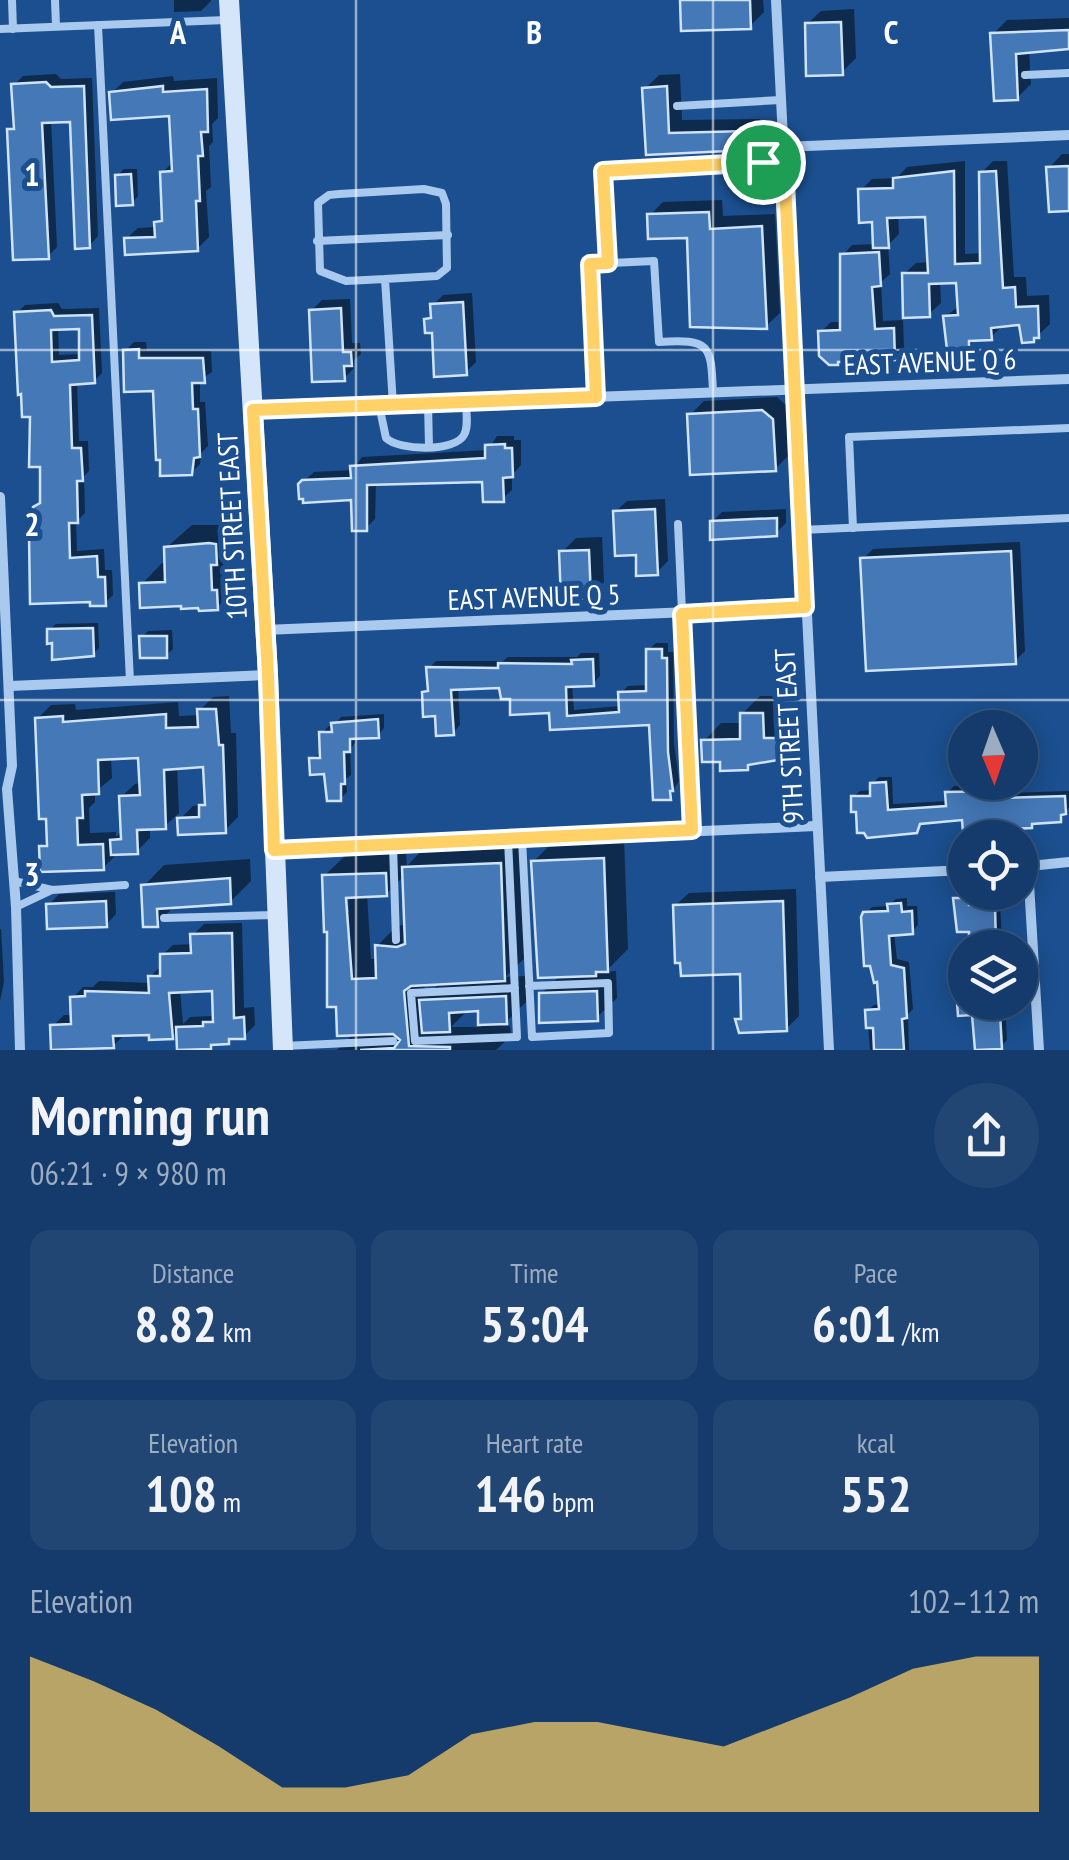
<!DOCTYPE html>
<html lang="en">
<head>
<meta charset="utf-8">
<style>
	body { margin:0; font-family:"PT Sans Narrow",sans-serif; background:#214673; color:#f1f3f6; height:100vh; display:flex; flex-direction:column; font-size:38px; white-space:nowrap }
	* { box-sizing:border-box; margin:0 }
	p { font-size:32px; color:#9dadc1 }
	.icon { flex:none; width:55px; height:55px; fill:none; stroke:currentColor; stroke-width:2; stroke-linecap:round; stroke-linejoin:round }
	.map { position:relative; height:1050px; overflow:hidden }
	.side { display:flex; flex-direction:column; background:#143b6b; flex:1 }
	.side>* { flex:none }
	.needle { width:65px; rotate:178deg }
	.buttons { position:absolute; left:948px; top:710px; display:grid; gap:20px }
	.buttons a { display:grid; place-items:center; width:90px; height:90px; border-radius:50%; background:#143b6b; box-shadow:0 5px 25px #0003,0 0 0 2px #33557e; font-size:50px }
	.pin { position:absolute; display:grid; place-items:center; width:85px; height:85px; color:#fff; margin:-42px; border:5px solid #fff; border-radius:50%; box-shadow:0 2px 10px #0007 }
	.round { display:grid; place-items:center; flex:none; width:105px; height:105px; border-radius:52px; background:#214673 }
	.summary { display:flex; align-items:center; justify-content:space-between; height:170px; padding:0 30px }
	h1 { font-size:55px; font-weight:600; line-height:75px }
	.metrics { display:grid; grid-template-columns:repeat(3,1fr); gap:15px; height:170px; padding:10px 30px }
	.metrics div { display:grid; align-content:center; border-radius:20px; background:#214673; text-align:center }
	.metrics b { font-size:50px; font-weight:600 }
	.metrics small { font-size:28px; font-weight:400 }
	.metrics p { font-size:28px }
	.chart { height:280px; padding:20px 30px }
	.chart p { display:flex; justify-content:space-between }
	.chart svg { width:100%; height:180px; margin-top:10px; fill:#ffd166; opacity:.7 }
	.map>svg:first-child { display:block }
</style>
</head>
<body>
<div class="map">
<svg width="1069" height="1050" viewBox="0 0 1069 1050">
	<rect width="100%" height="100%" fill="#1b4f8f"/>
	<g fill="#0007" fill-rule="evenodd">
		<polygon points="174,0 211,0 211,1 201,11 174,12"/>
		<polygon points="682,0 763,0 764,12 750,26"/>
		<polygon points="854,9 856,58 842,72 807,24 821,11"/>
		<polygon points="1069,18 1069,48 1029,50 1031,84 1017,98 993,34 1007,20"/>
		<polygon points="56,74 61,79 92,78 98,236 89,246 72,119 51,120 57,247 48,256 10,130 16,124 14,85 23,76"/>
		<polygon points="680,74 682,120 760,119 761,134 747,147 648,152 645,89 659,75"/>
		<polygon points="173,76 174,81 217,78 218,118 212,124 213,142 209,146 211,187 206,191 209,237 197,249 126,239 138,228 157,227 164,215 162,173 174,161 171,113 112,93 123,82"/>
		<polygon points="1062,154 1069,154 1069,209 1049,168"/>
		<polygon points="965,161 965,254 982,253 981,173 993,161 1007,161 1014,277 1026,277 1027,296 1049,295 1050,324 1033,340 1021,323 1004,324 991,337 977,338 968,347 945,317 960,305 958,280 940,281 941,303 929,314 904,274 916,263 930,262 927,214 898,215 899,234 888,245 890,274 881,282 883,321 903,320 904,347 894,357 821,332 831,322 843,322 843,255 852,245 875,244 874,220 861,190 872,179 897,178 907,167"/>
		<polygon points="124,169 137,169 138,196 132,203 117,176"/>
		<polygon points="722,200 723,216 775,214 780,313 766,326 689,235 649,216 663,202"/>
		<polygon points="472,293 476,362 466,372 426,320 433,313 433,305 443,295"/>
		<polygon points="350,299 352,343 360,343 361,354 354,360 354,368 344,378 311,311 322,300"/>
		<path d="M58,303L62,309L99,308L102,373L94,381L77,382L79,441H88L89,471L84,476L85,513L76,522L77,551L104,549L105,570H112L113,595L105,603L31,534L36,529L35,508L43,500L44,492L17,313L25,305ZM58,327H81V354L59,355Z"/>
		<polygon points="134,342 146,342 147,351 211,351 212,372 200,380 200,402 205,402 208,446 201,453 200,464 191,473 156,389 125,351"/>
		<polygon points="777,397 786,405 789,455 775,469 690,415 704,401"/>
		<polygon points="497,436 514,436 514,440 521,440 521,465 512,475 512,490 502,499 485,479 376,482 375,519 366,528 353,497 300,485 314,472 353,470 362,457 488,450"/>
		<polygon points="665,499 668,561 657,572 638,553 615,512 627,501"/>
		<polygon points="786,509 786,523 776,533 712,522 722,512"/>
		<polygon points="192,525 235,525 236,542 231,547 232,571 237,571 238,587 217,607 142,584 162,563 167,563 166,548"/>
		<polygon points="602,537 604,582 590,595 562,552 576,538"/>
		<polygon points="1020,542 1025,651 1015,661 863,559 873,549"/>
		<polygon points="98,623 99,648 93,654 54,641 49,630 56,624"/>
		<polygon points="172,630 173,649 166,655 142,637 148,631"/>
		<polygon points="656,643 668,643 668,652 673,652 674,743 679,781 669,797 651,722 552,727 551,711 512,696 501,686 458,687 460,725 453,733 424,693 430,687 429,668 436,661 503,661 508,657 577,657 581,653 599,653 600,676 593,684 572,685 574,710 621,706 621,693 628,686 649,685 648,650"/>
		<path d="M229,696L231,733H236L238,817L225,830L180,819L193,806L202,805L207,800L205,764L177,766L179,813L165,826L150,827V838L137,851L117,854L103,868L41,847L49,840L37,719L51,705L75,704L76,710L178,702L179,716L200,715V710L213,697ZM141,755L142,783L135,784L121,797L123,830L116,837V832L90,833L89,808L95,802V792L112,778L111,757Z"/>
		<polygon points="760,696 780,696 780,721 795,721 795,740 777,758 753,762 747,768 722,759 704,741 721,723 742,723 742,714"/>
		<polygon points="384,714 384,728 378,735 356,736 356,742 350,749 351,775 346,779 347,792 340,799 326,772 312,759 322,752 322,733 329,726 334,726 341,717"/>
		<polygon points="879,777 892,777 893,804 948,801 947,793 954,786 1007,786 1008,793 1069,791 1069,807 1060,820 986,822 980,829 965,817 924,821 916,831 853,797 860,791 873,790 872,784"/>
		<polygon points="624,838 628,949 605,972 616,971 617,998 596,1018 541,994 561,975 533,862 554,841"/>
		<path d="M521,844L525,958L505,977L526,976L527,1001L502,1026H510L511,1036L496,1050H337L354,1033L329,929L324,876L345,856L406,853L407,866L425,847ZM405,875L407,926L398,925L377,946L378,959H371L367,894H386ZM347,885L349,912H344ZM424,982H441L425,997ZM469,1009H480L481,1027H451Z"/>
		<polygon points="250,859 251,881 230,902 176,905 156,924 144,886 164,865"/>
		<polygon points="796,889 799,1016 786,1029 738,1020 744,1014 742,971 675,906 689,893"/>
		<polygon points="115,892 116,914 106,925 49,905 59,894"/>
		<polygon points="962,893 974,893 974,899 1000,898 1002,948 972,948 971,930 956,899"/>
		<polygon points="907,898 907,906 917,906 918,925 912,931 894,933 897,959 909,962 913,1009 908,1014 909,1050 870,1050 867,1011 874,1005 881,1004 865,914 872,907 888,906 896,899"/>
		<path d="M242,923L244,1008L254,1007L255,1025L244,1036L214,1042L210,1046L179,1030L172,1036L151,1032L124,1035L113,1046L53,1026L64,1015H73V998L83,987H93L99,981L151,983L150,977L162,965V955L173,945L193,944V935L204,924ZM214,989L215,1013L212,1016L190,1017L183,1024L180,990Z"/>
		<polygon points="1,929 4,982 0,1001 0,929"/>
		<polygon points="965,984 965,1002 1005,1002 1007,1040 997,1050 977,1050 975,1012 960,1013 959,990"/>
	</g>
	<g fill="#4478b7" stroke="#cfe3fa" stroke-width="2.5" fill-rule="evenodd">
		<polygon points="680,0 750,0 751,29 681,31"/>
		<polygon points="841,22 843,75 806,76 805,23"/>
		<polygon points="1069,30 1069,49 1016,54 1018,100 994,101 990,33"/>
		<polygon points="46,82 51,87 84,86 90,248 75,249 70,122 42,123 49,259 13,260 7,129 14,129 11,84"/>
		<polygon points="163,86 163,92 207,89 208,132 201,132 203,156 198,156 200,201 196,201 198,251 125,255 124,238 155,237 154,222 162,221 160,172 172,171 169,116 111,120 109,92"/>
		<polygon points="667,86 669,133 747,131 748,150 646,155 642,88"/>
		<polygon points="1069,166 1069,211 1049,212 1046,167"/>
		<polygon points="954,171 955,264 980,263 979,172 996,171 1003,288 1015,287 1016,307 1038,306 1039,338 1034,338 1034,342 1022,343 1019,325 991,328 992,340 969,341 969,349 947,350 943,316 958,315 956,283 929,284 930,317 903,318 902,273 928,273 925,217 887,218 889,248 873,248 872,222 859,223 858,189 893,188 893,178"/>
		<polygon points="131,174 133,205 116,206 115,175"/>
		<polygon points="709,212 710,229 762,226 767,329 690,327 687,238 648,239 647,214"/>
		<polygon points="879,252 881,286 872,287 875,329 894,328 895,360 838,362 838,365 829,365 819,356 818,331 840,330 840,254"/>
		<polygon points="463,302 467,375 434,377 432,333 425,333 424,319 431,318 430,304"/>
		<polygon points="341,308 343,352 351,352 352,366 344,366 345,381 312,382 309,310"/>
		<path d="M51,310L54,316L92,315L95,383L70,385L72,448H81L83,481H77L78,523H69L70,558L97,556L98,577H105L106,606H90V602L30,604L29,533H33V507L40,503V467H29L30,417H22L21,394L18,395L14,312ZM79,329V360L52,362L51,330Z"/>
		<polygon points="139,349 139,358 203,358 205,383 192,383 193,409 198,409 200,457 194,458 192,475 160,476 160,460 156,460 153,391 124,392 123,350"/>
		<polygon points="762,410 773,419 776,471 690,475 687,414"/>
		<polygon points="505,444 505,448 512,448 513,477 503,478 504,502 483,502 482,482 367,485 367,531 352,531 351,500 303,503 303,499 299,499 298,484 302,480 351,478 350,466 485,458 485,445"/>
		<polygon points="655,509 658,575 636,576 636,555 615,556 613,511"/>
		<polygon points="777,518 777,536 710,540 710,521"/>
		<polygon points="209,543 216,544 217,565 211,565 212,590 217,590 218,610 199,611 198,608 181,609 181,606 140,608 139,583 165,582 164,547"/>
		<polygon points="589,550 591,598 561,600 559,551"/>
		<polygon points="1011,551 1016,664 866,671 860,558"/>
		<polygon points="93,628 94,656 52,660 52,643 47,644 47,629"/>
		<polygon points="139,636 167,636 167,658 140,658"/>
		<polygon points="646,649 662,649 662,658 667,658 668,752 673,791 670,791 671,800 653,800 649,725 550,730 549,713 510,715 510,699 501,699 499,688 451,690 454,735 436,736 435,716 423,717 422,692 428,691 426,667 498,668 498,663 572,664 571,660 593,659 594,686 566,687 567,716 619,712 618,692 646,691"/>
		<polygon points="197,709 216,709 219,745 223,745 226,833 178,835 177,818 199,817 199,805 205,805 203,767 164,770 166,829 137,830 138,854 111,855 110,840 121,839 119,796 140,795 138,758 98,760 99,794 82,795 83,818 77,818 78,845 103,844 104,870 40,872 39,846 47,846 46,819 39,819 35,718 63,716 63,722 166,714 166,728 198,727"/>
		<polygon points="740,713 763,713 764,738 778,738 778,760 748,765 748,770 720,771 720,762 702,762 701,740 740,739"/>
		<polygon points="378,719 379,738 350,739 350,752 344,752 345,784 341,784 341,801 327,801 324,774 310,775 309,758 320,758 319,732 332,732 331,723"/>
		<polygon points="886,782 888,810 946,806 945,792 1002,791 1002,798 1065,796 1066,814 1061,815 1061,822 1032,824 1032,828 1007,829 1007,823 980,824 981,831 963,832 962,820 920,824 917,833 867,838 864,833 857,833 856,812 851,812 851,796 870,796 870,783"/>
		<polygon points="604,858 608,972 596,972 596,976 538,978 531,861"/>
		<polygon points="501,863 505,981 411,986 404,991 409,1046 450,1047 450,1050 360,1050 394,1048 400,1040 393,1034 337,1036 336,1007 327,1007 327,932 324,932 322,875 386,873 387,896 346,898 352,979 376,978 375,945 397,947 405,944 402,867"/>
		<polygon points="230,878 231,904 157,909 158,927 143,927 141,885"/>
		<polygon points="953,898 969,898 969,905 995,904 996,948 969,948 969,932 957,932"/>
		<polygon points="106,901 107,927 47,929 46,904"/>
		<polygon points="783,901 787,1031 739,1033 735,1019 741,1019 740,974 681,976 680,963 675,963 673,905"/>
		<polygon points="901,903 902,912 912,911 913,934 889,936 891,965 904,968 907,1018 902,1019 904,1050 874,1050 873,1028 866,1028 865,1010 879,1009 877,982 874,983 870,966 864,966 861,917 863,912 888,911 887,904"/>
		<polygon points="232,933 234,1018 244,1017 245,1039 229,1039 229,1044 211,1045 211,1049 177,1050 176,1027 203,1026 203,1022 213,1022 212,991 169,993 173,1039 149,1040 149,1035 113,1036 114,1048 51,1050 50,1025 71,1024 70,997 85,996 85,991 149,993 148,976 160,976 160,954 191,953 190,934"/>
		<polygon points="597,991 598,1021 539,1023 539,993"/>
		<polygon points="506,996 507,1024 478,1025 478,1011 449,1013 450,1032 422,1033 419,1000"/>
		<polygon points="957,1002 1005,1002 1005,1013 1000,1013 1002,1049 975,1050 972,1015 958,1016"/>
	</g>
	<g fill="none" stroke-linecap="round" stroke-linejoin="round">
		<g stroke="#a9c9ee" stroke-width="8">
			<polyline points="12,0 13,29"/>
			<polyline points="55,0 56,26"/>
			<polyline points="98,25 130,681"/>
			<polyline points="0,29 226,20"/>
			<polyline points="1025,75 1069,73"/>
			<polyline points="677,106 780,100"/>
			<polyline points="317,241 448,235"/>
			<polyline points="608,263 603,171 784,161"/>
			<polyline points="385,279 346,281 320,271 318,203 329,195 339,194 424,189 442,193 446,204 447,268 437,276 385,279 393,405"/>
			<path d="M597,397L589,264L654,261L659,342C710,339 711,344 713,392"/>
			<polyline points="428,403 429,447"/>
			<path d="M379,405L386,438C399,451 455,452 464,435C469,426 466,412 466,402"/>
			<polyline points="678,524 692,830"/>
			<polyline points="853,528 849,437 1069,428"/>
			<polyline points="801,530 1069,518"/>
			<polyline points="522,839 532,1037 609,1033 608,983 529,986"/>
			<polyline points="508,840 517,1037 415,1041 411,993 515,988"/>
			<polyline points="393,845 396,940"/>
			<polyline points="14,881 52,890 125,885"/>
			<polyline points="16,907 52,890"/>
			<polyline points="164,918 277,915"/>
			<polyline points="283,1046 393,1041"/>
		</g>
		<g stroke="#a9c9ee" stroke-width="10">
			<polyline points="776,0 829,1050"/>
			<polyline points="783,147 1069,135"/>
			<polyline points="253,410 1069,379"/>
			<polyline points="0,497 12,766 7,789 16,907 20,1050"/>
			<polyline points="265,630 805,607"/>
			<polyline points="10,686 268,675"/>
			<polyline points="274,850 816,826"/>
			<polyline points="1020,867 1069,862"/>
			<polyline points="1028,867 1039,1050"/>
			<polyline points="820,877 965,870"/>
		</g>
		<polyline stroke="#d6e6fa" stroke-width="20" points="229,0 268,675 283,1050"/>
	</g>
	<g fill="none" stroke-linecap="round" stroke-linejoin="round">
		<g stroke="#fff" stroke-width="20">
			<polygon id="route" points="784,161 805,607 682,614 692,830 274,850 268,675 253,410 596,397 590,264 608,263 603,171"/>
		</g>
		<use href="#route" stroke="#ffd166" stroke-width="12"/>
	</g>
	<path fill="none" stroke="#fff" stroke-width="2.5" stroke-opacity="0.55" d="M356,0V1050M713,0V1050M0,350H1069M0,700H1069"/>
	<g text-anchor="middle" stroke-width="10" stroke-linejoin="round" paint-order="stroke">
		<g font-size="28" fill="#fff" stroke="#1b4f8f">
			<text transform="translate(930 362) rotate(-2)" y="10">EAST AVENUE Q 6</text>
			<text transform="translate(232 526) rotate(-93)" y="10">10TH STREET EAST</text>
			<text transform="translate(534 597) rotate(-2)" y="10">EAST AVENUE Q 5</text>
			<text transform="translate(789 736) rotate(-93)" y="10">9TH STREET EAST</text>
		</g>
	</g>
	<g font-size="32" text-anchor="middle" font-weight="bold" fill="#fff" stroke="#1b4f8f" stroke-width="10" stroke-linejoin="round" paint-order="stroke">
		<text x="178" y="44">A</text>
		<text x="534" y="44">B</text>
		<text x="891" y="44">C</text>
		<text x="32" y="186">1</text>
		<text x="32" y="536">2</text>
		<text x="32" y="886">3</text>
	</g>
</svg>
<div class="buttons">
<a><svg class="needle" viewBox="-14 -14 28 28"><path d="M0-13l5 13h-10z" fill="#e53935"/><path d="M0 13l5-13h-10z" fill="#9dadc1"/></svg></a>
<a><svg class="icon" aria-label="locate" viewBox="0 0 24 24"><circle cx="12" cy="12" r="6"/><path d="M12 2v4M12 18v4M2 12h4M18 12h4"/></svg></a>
<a><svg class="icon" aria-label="layers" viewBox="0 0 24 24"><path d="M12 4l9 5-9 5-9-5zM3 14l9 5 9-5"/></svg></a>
</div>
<div class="pin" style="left:763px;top:162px;background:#1e9e55"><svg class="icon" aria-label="arrive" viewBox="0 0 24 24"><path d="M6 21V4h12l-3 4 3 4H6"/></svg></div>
</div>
<section class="side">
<div class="summary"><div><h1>Morning run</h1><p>06:21 · 9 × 980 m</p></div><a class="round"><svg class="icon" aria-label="share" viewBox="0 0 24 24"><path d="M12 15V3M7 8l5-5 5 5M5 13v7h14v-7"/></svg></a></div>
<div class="metrics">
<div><p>Distance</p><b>8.82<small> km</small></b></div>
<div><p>Time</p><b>53:04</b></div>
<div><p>Pace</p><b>6:01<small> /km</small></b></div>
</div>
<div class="metrics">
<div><p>Elevation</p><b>108<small> m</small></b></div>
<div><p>Heart rate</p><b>146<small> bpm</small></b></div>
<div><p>kcal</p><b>552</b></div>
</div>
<div class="chart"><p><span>Elevation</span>102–112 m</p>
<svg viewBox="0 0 160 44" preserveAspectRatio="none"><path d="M0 44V6L10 12L20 19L30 28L40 38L50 38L60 35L70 25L80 22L90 22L100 25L110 28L120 22L130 16L140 9L150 6L160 6V44z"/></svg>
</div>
</section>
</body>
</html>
